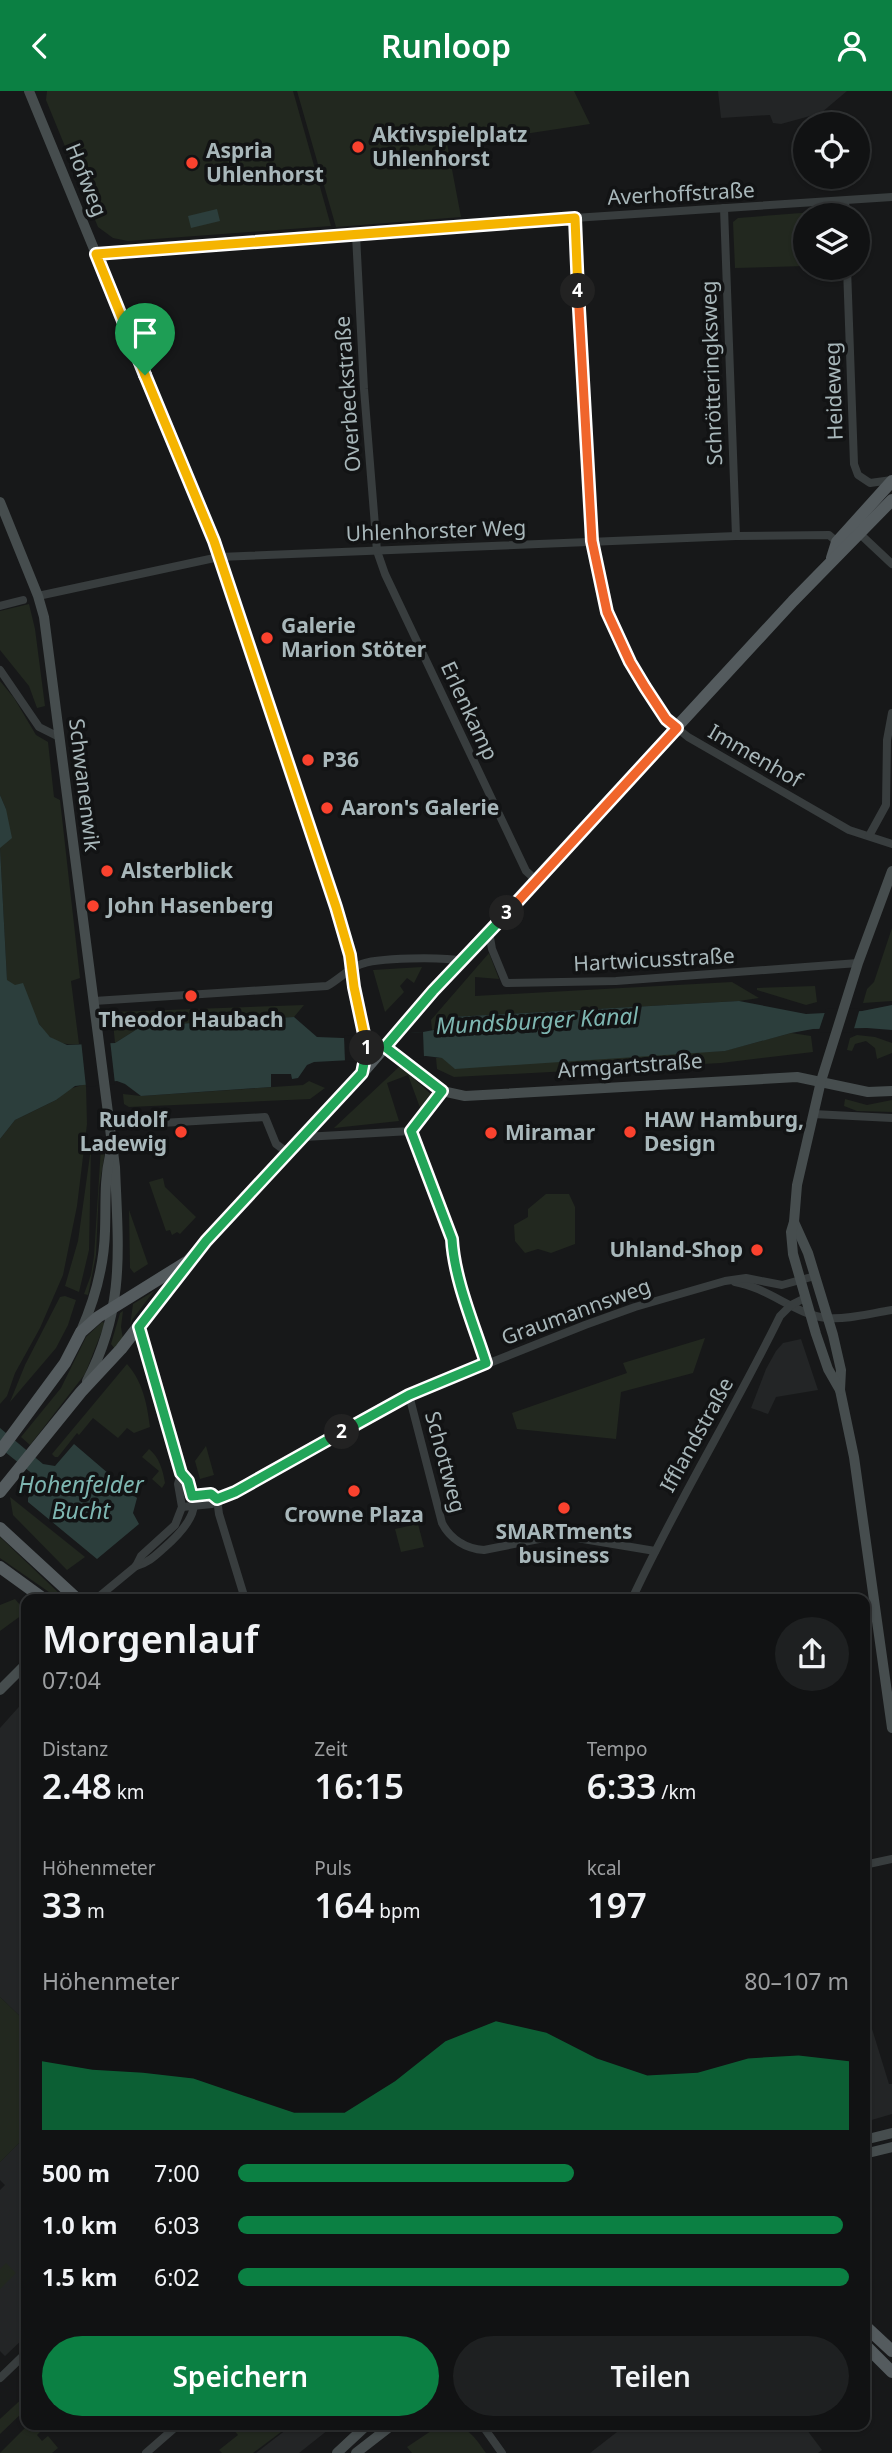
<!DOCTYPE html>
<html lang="de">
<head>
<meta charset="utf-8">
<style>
	body { margin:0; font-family:"Noto Sans",sans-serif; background:#1e2021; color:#f1f3f6; height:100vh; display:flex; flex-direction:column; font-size:26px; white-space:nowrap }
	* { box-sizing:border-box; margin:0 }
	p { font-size:23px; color:#9c9ea0 }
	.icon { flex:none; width:38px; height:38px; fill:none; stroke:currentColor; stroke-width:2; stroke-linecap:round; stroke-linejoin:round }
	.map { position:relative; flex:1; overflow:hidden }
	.sheet { position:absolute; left:21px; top:1503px; width:849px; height:836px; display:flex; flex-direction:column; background:#111213; border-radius:14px; box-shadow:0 2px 5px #0004,0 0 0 2px #303233 }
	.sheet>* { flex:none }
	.controls { position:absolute; left:793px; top:21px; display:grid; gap:14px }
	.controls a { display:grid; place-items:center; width:77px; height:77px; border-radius:50%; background:#111213; box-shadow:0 2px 5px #0004,0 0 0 2px #303233; font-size:35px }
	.pin { position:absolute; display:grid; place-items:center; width:60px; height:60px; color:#fff; margin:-72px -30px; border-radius:50% 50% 50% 0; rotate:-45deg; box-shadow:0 0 7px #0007 }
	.pin .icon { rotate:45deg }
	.km { position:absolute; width:35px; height:35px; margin:-18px; border-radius:50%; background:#222; color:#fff; font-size:19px; line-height:35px; text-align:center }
	.round { display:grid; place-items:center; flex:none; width:74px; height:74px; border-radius:37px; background:#1e2021 }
	.overview { display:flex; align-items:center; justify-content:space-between; height:119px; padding:0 21px }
	h1 { font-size:38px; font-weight:600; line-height:52px }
	.figures { display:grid; grid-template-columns:repeat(3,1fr); gap:10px; height:119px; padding:7px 21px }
	.figures div { display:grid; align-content:center }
	.figures b { font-size:35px; font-weight:600 }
	.figures small { font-size:19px; font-weight:400 }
	.figures p { font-size:19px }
	.chart { height:196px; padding:14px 21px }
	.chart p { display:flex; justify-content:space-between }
	.chart svg { width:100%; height:126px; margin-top:7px; fill:#0b8043; opacity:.7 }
	.cta { display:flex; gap:14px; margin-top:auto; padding:14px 21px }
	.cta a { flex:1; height:80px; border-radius:42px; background:#0b8043; color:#fff; font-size:28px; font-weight:600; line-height:80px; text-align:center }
	.cta a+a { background:#1e2021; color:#f1f3f6 }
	ul { padding:0 21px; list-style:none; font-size:23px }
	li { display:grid; grid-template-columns:112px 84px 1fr; align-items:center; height:52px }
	li i { height:18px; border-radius:9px; background:#0b8043 }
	header { display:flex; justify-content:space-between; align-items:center; height:91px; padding:0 21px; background:#0b8043; color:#fff; font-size:32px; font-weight:600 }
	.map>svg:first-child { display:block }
</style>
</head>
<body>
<header><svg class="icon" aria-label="back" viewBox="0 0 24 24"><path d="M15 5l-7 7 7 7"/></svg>Runloop<svg class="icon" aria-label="person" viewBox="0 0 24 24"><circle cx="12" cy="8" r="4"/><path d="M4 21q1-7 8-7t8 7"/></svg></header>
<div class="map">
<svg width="892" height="2362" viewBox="0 0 892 2362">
	<rect width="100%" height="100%" fill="#171819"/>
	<g fill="#232526">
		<polygon points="718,0 847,0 821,22 781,33 773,32 770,24 721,27"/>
		<polygon points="801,1248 818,1299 776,1306 768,1323 751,1317 766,1278 776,1260 783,1252"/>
		<polygon points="26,1608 26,1931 0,1906 0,1637"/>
		<polygon points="865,1915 889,1993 892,1993 892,2023 865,2031"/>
		<polygon points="22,2049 26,2053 26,2245 5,2265 0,2260 0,2099 5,2094 0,2089 0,2071"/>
		<polygon points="626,2334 804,2335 822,2359 818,2362 590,2362"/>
		<polygon points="291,2335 333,2335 299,2362 256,2362"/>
	</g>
	<g fill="#22281f">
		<polygon points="47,0 293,0 331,135 128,150 113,147 98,136 46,9"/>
		<polygon points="297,0 574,0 590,33 485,49 447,52 461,126 336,136"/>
		<polygon points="827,120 831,124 805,124 805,175 735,177 733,131 738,127"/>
		<polygon points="29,513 35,538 45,615 37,617 29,595 0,559 0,520"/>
		<path d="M0,590L14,607L36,644L48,651L54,706L60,709L80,887L71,890L79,953C32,958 38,905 7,890L0,757L6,718L0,704Z"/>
		<polygon points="892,837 892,910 863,912 867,898 874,891"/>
		<polygon points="489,862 499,888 475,886 475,905 732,891 759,907 739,910 452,926 439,938 432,939 431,929"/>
		<polygon points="422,876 414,892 407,887 400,895 404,901 385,921 373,879"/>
		<polygon points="815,895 817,911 806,914 757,899 757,897"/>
		<polygon points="304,914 294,926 142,935 115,952 112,921"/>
		<polygon points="791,942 811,945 813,961 721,972 454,986 437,978 436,967 724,960"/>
		<polygon points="857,944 875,946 892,952 892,962 877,968 875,957 866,950 855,953 852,960 847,959 850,947"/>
		<polygon points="400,975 434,1006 422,1022 408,984 387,992 399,1030 334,1037"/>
		<polygon points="309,990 325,997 310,1008 129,1016 124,1013 123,1003 141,1005 303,994"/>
		<polygon points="86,993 87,1033 77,1115 63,1184 40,1237 15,1282 7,1305 0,1313 0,1048 15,1029 56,1009 69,998"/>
		<polygon points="845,1008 867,1014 892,1009 892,1021 857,1020 844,1015"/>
		<polygon points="106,1055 99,1097 96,1164 88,1204 84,1203 91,1184 94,1165 101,1056"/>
		<polygon points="91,1057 89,1159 79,1201 65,1195 78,1150"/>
		<polygon points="163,1087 165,1096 196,1126 180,1143 177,1141 172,1144 170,1139 166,1140 149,1091"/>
		<polygon points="546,1103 569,1103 575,1116 575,1153 551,1162 538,1158 525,1162 515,1150 514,1134 528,1126 528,1118"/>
		<polygon points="129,1119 148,1173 134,1182 130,1177"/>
		<polygon points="154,1200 132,1229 130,1235 133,1213"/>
		<polygon points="65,1205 76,1209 68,1234 56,1257 10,1311 25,1274 60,1206"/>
		<polygon points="123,1220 121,1236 123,1248 115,1258 111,1253 120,1222"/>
		<polygon points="102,1231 105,1232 85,1283 30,1354 21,1346 61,1297 86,1246"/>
		<polygon points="705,1247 693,1282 621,1301 616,1348 517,1338 512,1322 627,1282 623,1272"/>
		<path d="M127,1273C143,1291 147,1313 150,1336L134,1342L127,1337L118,1347L93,1327L79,1344L77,1342L58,1366H55L52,1363Z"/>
		<polygon points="206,1355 214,1384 200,1388 195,1370"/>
		<path d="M149,1358C159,1366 163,1379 165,1392L162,1397L152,1388L159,1380L142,1366Z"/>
		<polygon points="10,1406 85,1466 67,1479 13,1424"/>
		<polygon points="418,1433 424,1456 401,1461 395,1438"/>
		<polygon points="0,1446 64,1507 59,1508 0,1467"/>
		<polygon points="15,1508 26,1521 0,1540 0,1514"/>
		<polygon points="0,1906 26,1931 26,2053 22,2049 0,2071"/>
		<polygon points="6,2172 16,2182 0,2198 0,2178"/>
		<polygon points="26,2304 26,2318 0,2343 0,2328"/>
		<polygon points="233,2334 289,2334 289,2335 253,2362 222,2362 219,2359 238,2344 231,2336"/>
		<path d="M440,2334C467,2334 471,2341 486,2362H412L407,2356Z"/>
		<polygon points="27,2335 35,2335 41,2340 37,2344 42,2350 48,2345 58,2357 52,2362 0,2362"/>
	</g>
	<g fill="#2c3e3c">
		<polygon points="217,118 220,130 191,137 188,125"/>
		<polygon points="0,704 6,718 12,747 0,757 7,889 15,894 23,892 39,933 50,946 67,954 115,952 142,935 294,926 317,946 343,947 423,941 439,938 452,926 739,910 806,923 862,920 892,914 892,939 867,937 813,938 791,942 725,960 455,978 442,967 426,965 314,971 307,974 298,987 292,988 291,983 271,983 271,996 141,1005 125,993 117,990 75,995 56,1009 15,1029 0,1048"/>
		<polygon points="0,1337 43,1373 55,1375 74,1353 137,1407 133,1422 139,1433 97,1468 28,1411 28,1407 38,1393 34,1384 0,1357"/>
	</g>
	<g fill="#171819">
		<polygon points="860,917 853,941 818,942 826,918"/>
		<polygon points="423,941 424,967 345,971 344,945"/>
		<polygon points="81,949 110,949 115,993 86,996"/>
	</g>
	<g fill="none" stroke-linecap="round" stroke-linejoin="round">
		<g stroke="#383d3e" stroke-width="8">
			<polyline points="845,110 846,124"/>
			<polyline points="724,117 736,445"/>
			<polyline points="574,127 592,450 607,521 630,571 645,596 666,628 688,646 849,739 892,753"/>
			<polyline points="356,144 364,298 377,460 385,483 526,780 536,789"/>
			<polyline points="96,163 574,127 892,106"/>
			<polyline points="847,177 854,373 858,384 870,392 892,389"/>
			<polyline points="860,443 892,473"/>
			<polyline points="38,505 219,466 736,445 829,444 837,451"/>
			<polyline points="0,515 23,509"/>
			<polyline points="0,579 39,636 59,646"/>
			<polyline points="869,745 886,714 887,649 892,622"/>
			<polyline points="489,841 492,858 506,892 616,890 858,872"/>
			<path d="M94,910L327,895C338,889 347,879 359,874C376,866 444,866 463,870"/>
			<polyline points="813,1023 892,1027"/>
			<polyline points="110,1035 265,1026 276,1053 287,1061"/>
			<polyline points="411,1040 452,1148 453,1164 487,1272"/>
			<polyline points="304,1046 411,1040 442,1000"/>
			<path d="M735,1191C769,1197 796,1224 827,1227C847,1229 872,1222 892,1219"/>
			<path d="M409,1304L442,1432C450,1448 466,1458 484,1459L559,1444L655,1460"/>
			<polyline points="190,1405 211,1403 217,1408"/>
			<polyline points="217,1408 219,1423 245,1508"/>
			<polyline points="182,1416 212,1413 217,1408 235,1401 409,1304 585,1234 635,1216 725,1190 746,1187 782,1194 815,1185"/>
			<path d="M136,1475C148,1472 155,1465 164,1457C188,1436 209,1411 181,1382L139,1236"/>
			<polyline points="96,1508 136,1475 141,1465 175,1434 182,1416 178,1393 181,1382"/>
			<path d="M632,1508C677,1411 733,1321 780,1225L791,1214L805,1207"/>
			<polyline points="864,1774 892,1768"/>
			<polyline points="0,2287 26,2262"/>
			<polyline points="482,2334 502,2362"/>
			<polyline points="146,2362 178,2334"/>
		</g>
		<g stroke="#464d4e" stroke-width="10">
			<path d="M29,0L214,450L347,853C351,868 352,882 354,897C359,926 371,951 363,979"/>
			<path d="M0,411L38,505L44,526L115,1076C118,1155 126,1216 87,1290"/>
			<polyline points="385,956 442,1000 465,1005 797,986 868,1001 892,1000"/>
			<polyline points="794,1131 808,1162 833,1244 841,1279 840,1299 854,1366 892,1637"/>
			<path d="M81,1240C95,1208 104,1175 105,1140C106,1114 104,1090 110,1064"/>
			<polyline points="840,1299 828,1278 816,1243 793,1163 791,1141 794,1131 797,1094 821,990 858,872 892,780"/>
			<polyline points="0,1599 26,1573"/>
			<polyline points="864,2049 892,2042"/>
			<polyline points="864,2063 892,2056"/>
			<polyline points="337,2362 367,2334"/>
			<polyline points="356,2362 392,2334"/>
		</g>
		<g stroke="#545b5e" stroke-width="12">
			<polyline points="832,467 837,451 892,390"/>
			<polyline points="0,1360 65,1272 81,1241 98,1226 188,1170 362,982 433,900 793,510 892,409"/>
			<polyline points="0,1401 81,1301 121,1258 184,1176"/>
			<polyline points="0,1437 77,1508"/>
			<polyline points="0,1476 44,1508"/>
			<polyline points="864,2234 892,2260"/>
			<polyline points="864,2253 892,2281"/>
		</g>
	</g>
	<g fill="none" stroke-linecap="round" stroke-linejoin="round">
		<g stroke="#fff" stroke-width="14">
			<polyline id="split-1" points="145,284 214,450 336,816 350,864 354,896 367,957"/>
		</g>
		<g stroke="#fff" stroke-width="14">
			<polyline id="split-2" points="342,1341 235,1401 217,1408 211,1403 192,1405 188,1390 181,1382 139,1236 206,1150 362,982 367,957"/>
		</g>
		<g stroke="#fff" stroke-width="14">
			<path id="split-3" d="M342,1341L409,1304L486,1272C474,1234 454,1188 452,1148L411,1040L442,1000L385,956L433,900L507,822"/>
		</g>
		<g stroke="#fff" stroke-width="14">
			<polyline id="split-4" points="507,822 677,637 666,628 645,596 630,571 607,521 592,450 578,200"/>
		</g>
		<g stroke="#fff" stroke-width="14">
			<polyline id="split-5" points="145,284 96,163 575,127 578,200"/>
		</g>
		<use href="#split-1" stroke="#f5b400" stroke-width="9"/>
		<use href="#split-2" stroke="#22a559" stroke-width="9"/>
		<use href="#split-3" stroke="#22a559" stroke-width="9"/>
		<use href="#split-4" stroke="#f0652b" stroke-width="9"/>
		<use href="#split-5" stroke="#f5b400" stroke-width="9"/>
	</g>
	<g fill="#fa422e" stroke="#121314" stroke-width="2.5">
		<circle cx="358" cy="56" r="7"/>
		<circle cx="192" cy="72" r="7"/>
		<circle cx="267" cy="547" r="7"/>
		<circle cx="308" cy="669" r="7"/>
		<circle cx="327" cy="717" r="7"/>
		<circle cx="107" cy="780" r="7"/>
		<circle cx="93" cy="815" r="7"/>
		<circle cx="191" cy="905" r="7"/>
		<circle cx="181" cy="1041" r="7"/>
		<circle cx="630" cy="1041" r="7"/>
		<circle cx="491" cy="1042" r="7"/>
		<circle cx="757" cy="1159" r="7"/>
		<circle cx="354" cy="1400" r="7"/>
		<circle cx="564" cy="1417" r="7"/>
	</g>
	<g text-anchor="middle" stroke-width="7" stroke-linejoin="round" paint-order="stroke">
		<g font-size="21" font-weight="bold" fill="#a8b7ba" stroke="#121314" text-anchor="start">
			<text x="372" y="51">Aktivspielplatz<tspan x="372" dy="24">Uhlenhorst</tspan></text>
			<text x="206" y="67">Aspria<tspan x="206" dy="24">Uhlenhorst</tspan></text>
			<text x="281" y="542">Galerie<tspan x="281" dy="24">Marion Stöter</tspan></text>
			<text x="322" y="676">P36</text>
			<text x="341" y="724">Aaron's Galerie</text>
			<text x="121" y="787">Alsterblick</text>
			<text x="107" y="822">John Hasenberg</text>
			<text x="191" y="936" text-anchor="middle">Theodor Haubach</text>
			<text x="167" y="1036" text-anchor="end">Rudolf<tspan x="167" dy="24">Ladewig</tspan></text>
			<text x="644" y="1036">HAW Hamburg,<tspan x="644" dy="24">Design</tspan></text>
			<text x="505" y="1049">Miramar</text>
			<text x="743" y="1166" text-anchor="end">Uhland-Shop</text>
			<text x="354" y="1431" text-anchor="middle">Crowne Plaza</text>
			<text x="564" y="1448" text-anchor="middle">SMARTments<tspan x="564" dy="24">business</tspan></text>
		</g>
		<g font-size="21" fill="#a8b7ba" stroke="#121314">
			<text transform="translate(86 89) rotate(68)" y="7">Hofweg</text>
			<text transform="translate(681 103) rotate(-3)" y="7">Averhoffstraße</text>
			<text transform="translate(712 282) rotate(-92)" y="7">Schrötteringksweg</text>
			<text transform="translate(834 300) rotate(-92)" y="7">Heideweg</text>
			<text transform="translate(348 303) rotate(-94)" y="7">Overbeckstraße</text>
			<text transform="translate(436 440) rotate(-2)" y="7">Uhlenhorster Weg</text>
			<text transform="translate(469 620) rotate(65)" y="7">Erlenkamp</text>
			<text transform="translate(755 665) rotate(30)" y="7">Immenhof</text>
			<text transform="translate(84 694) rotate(83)" y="7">Schwanenwik</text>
			<text transform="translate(654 869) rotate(-3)" y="7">Hartwicusstraße</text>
			<text transform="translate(630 975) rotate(-4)" y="7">Armgartstraße</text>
			<text transform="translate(576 1221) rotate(-20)" y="7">Graumannsweg</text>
			<text transform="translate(697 1344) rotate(-61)" y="7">Ifflandstraße</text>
			<text transform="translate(445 1371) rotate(75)" y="7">Schottweg</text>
		</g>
		<g font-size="23" font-style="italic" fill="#7eb6b1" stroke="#121314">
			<text transform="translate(537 930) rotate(-3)" y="8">Mundsburger Kanal</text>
			<text x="81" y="1402">Hohenfelder<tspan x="81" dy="26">Bucht</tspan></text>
		</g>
	</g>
</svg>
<div class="controls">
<a><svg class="icon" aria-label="locate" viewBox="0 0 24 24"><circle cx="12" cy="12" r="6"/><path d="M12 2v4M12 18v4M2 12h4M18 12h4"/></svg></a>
<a><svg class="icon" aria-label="layers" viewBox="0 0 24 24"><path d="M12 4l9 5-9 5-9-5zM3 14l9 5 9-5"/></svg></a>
</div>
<div class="pin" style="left:145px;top:284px;background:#1e9e55"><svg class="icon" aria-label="arrive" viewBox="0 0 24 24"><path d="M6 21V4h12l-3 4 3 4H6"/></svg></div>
<b class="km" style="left:367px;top:957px">1</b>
<b class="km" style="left:342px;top:1341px">2</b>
<b class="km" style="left:507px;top:822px">3</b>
<b class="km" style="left:578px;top:200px">4</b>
<section class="sheet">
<div class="overview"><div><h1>Morgenlauf</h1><p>07:04</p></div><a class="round"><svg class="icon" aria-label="share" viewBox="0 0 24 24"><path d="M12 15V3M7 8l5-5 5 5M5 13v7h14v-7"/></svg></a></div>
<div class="figures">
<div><p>Distanz</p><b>2.48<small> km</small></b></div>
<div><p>Zeit</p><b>16:15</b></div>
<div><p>Tempo</p><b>6:33<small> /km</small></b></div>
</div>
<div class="figures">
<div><p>Höhenmeter</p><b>33<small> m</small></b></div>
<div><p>Puls</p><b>164<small> bpm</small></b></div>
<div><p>kcal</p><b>197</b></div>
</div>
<div class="chart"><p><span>Höhenmeter</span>80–107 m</p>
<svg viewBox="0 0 160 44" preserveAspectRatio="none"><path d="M0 44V20L10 23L20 24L30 26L40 32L50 38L60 38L70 27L80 13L90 6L100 10L110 19L120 25L130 24L140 19L150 18L160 20V44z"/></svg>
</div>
<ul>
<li><b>500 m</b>7:00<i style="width:55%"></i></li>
<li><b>1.0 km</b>6:03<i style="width:99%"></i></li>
<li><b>1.5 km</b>6:02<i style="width:100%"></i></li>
</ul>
<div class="cta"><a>Speichern</a><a>Teilen</a></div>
</section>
</div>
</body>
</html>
